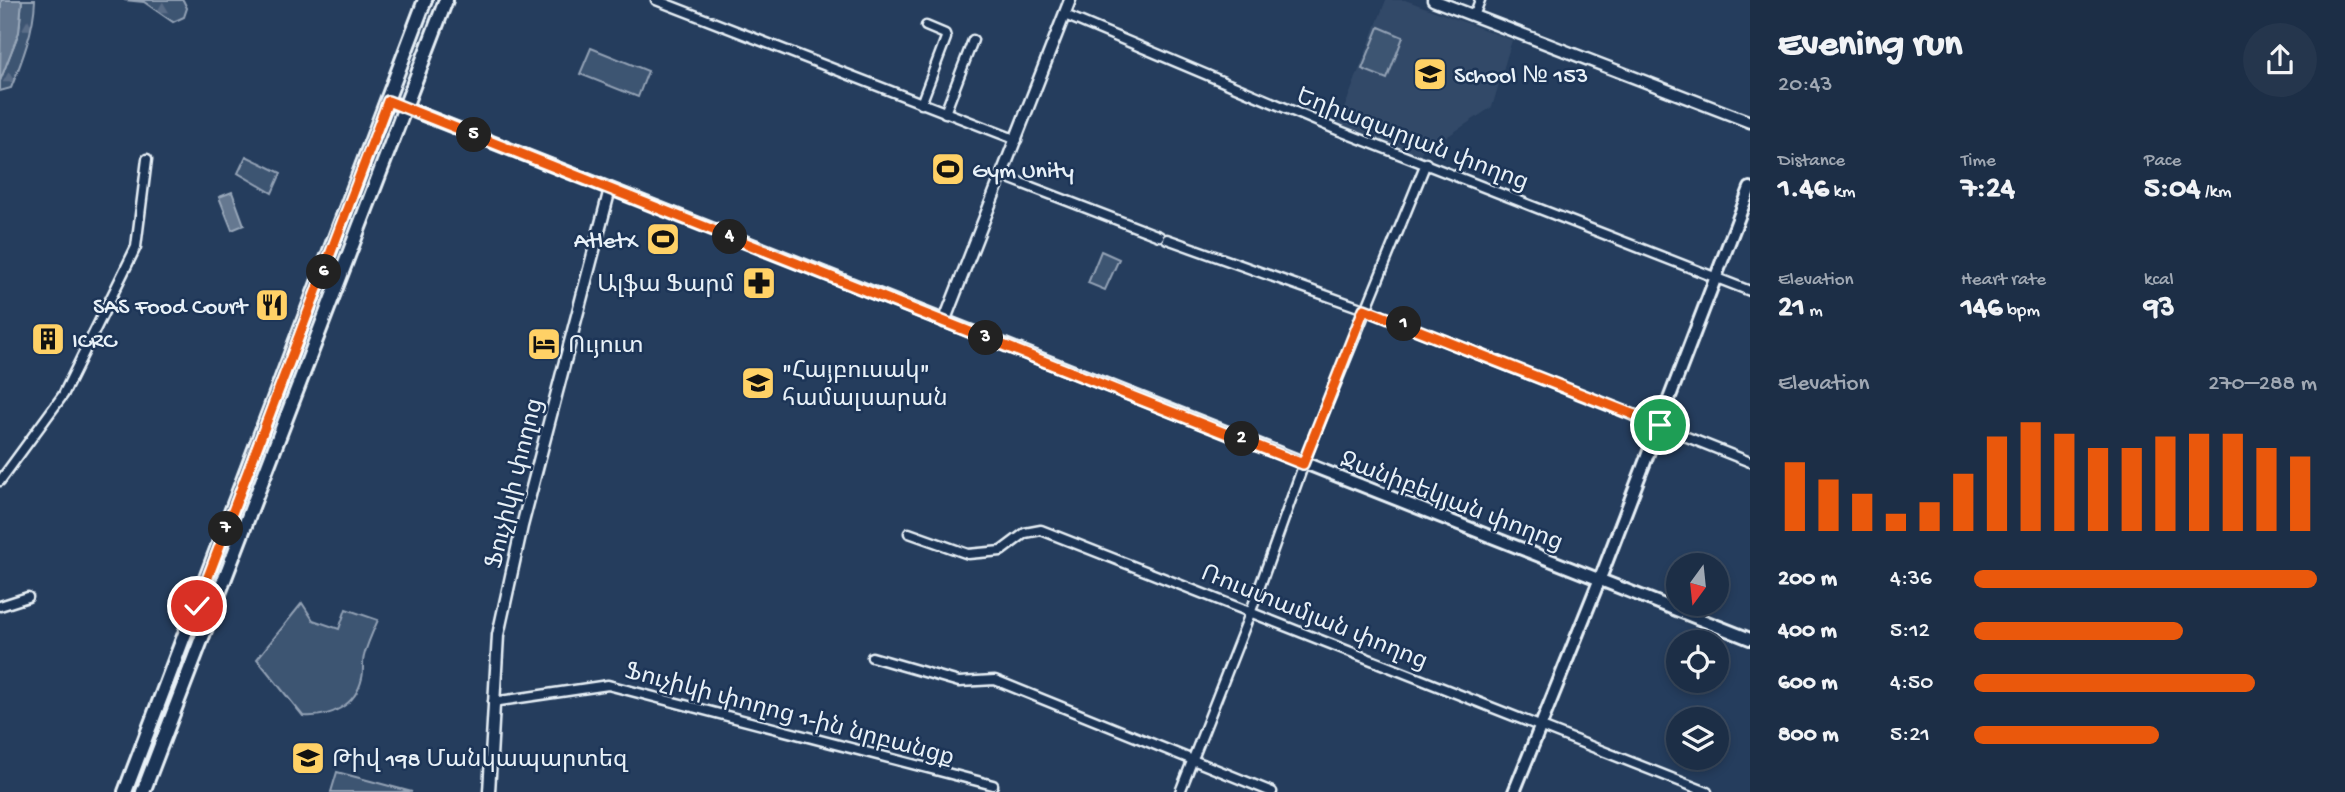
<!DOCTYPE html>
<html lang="en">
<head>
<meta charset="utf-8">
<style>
	body { margin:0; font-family:"Gochi Hand","Noto Sans Armenian",sans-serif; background:#25364d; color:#f1f3f6; height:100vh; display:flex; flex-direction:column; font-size:26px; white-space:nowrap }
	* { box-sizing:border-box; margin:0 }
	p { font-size:23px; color:#a0a8b3 }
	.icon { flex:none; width:38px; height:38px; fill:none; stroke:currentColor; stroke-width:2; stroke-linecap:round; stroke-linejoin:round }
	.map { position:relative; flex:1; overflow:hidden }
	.sheet { display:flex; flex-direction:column; background:#1c2e46; width:595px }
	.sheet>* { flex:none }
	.needle { width:46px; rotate:195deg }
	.controls { position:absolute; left:1666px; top:553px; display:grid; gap:14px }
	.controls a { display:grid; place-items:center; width:63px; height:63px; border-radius:50%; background:#1c2e46; box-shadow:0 4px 10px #0003,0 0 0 2px #3a4a5f; font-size:35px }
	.pin { position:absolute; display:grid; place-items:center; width:60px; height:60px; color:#fff; margin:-30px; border:4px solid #fff; border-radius:50%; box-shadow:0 2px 7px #0007 }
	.km { position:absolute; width:35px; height:35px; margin:-18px; border-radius:50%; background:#222; color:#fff; font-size:19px; line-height:35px; text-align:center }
	.round { display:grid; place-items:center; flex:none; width:74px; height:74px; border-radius:37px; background:#25364d }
	.overview { display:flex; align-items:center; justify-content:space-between; height:119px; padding:0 28px }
	h1 { font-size:38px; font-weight:700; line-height:52px }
	.metrics { display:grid; grid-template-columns:repeat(3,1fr); gap:10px; height:119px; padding:7px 28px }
	.metrics div { display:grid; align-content:center }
	.metrics b { font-size:30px; font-weight:700 }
	.metrics small { font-size:19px; font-weight:400 }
	.metrics p { font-size:19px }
	.chart { height:196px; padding:14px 28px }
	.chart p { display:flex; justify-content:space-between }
	.chart svg { width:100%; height:126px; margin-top:7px; stroke:#ea580c; stroke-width:6 }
	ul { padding:0 28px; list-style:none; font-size:23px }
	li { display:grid; grid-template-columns:112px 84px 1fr; align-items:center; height:52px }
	li i { height:18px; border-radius:9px; background:#ea580c }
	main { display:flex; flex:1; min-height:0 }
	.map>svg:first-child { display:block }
</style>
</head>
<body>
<main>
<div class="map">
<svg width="1750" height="792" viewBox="0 0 1750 792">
	<defs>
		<pattern id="forest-firs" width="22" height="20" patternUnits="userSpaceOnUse" patternTransform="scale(1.75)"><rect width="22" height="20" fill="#3e5472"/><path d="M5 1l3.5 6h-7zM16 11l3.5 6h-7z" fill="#5a6d87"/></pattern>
	</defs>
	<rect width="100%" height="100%" fill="#253d5d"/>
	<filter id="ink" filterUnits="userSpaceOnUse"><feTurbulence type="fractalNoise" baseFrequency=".0143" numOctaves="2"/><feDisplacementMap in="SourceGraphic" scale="14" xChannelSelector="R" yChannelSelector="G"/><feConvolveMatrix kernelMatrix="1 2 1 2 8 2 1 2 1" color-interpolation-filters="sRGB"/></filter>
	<g filter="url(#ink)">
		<polygon fill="#334a68" points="1386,0 1405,0 1512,40 1492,107 1448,136 1426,141 1420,156 1337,127"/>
		<g fill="url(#forest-firs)" stroke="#93a2b5" stroke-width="2">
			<path d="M22,0H35C34,30 22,61 11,88L0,91V81L19,32Z"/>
			<polygon points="124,0 183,0 187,8 184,17 173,22 144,2"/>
		</g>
		<g fill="#3e5472" stroke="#93a2b5" stroke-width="2">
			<polygon points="1379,27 1403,37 1387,79 1362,69"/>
			<polygon points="591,48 648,71 638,97 580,74"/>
			<polygon points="246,156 281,173 272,193 238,173"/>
			<polygon points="1101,251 1119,259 1105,290 1088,283"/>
			<path d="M302,603L313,620L339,629L346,609L378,620C373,631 367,644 364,656C362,663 364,670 362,678C356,706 330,718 303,716L257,659Z"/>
			<polygon points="337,772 412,792 331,792"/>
		</g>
		<g fill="#657890" stroke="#99a8ba" stroke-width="2">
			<polygon points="1,0 22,0 19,32 0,81"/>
			<polygon points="232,192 244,225 232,230 219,197"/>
		</g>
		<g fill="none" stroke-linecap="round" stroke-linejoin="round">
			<g stroke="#e8f1f8" stroke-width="13">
				<g id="minor">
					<polyline points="656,0 1017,140"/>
					<polyline points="1065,15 1340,131 1750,291"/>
					<polyline points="1474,16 1480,0"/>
					<polyline points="921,104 946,38 945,34 926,26"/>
					<polyline points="945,113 973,40"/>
					<polyline points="1003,176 1159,236"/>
					<polyline points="1167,239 1364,309 1750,462"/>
					<polyline points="0,481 63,395 136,247 147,159"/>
					<polyline points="909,533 968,554 1001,551 1025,533 1041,530 1707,792"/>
					<polyline points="0,606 28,597"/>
					<polyline points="872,657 959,682 995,680 1272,792"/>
					<polyline points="493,702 608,685 993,785"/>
					<polyline points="1180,792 1251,611 1308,452 1426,163"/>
				</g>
			</g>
			<g stroke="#e8f1f8" stroke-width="15">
				<g id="tertiary">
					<polyline points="1433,0 1750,122"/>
					<polyline points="944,322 1070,0"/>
					<polyline points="489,792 498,635 522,526 610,189"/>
				</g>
			</g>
			<g stroke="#e8f1f8" stroke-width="16">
				<g id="secondary">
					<polyline points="388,101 1750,639"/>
					<polyline points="1514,792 1605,566 1750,188"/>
				</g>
			</g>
			<g stroke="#e8f1f8" stroke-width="18">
				<g id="primary">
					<polyline points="125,792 425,0"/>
					<polyline points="143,792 446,0"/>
				</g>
			</g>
			<use href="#minor" stroke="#1d3557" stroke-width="8"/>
			<use href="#tertiary" stroke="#1d3557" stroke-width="10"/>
			<use href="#secondary" stroke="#1d3557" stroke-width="10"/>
			<use href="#primary" stroke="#1d3557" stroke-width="12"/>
		</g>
	</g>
	<g fill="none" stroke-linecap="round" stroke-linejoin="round" filter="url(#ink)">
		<g stroke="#fff" stroke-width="14">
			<polyline id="route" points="197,606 388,101 1303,464 1364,309 1660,425"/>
		</g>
		<use href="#route" stroke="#ea580c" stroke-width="9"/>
	</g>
	<defs>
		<g id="school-square" transform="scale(1.75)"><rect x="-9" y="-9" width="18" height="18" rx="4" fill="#ffd166" stroke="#1d3557"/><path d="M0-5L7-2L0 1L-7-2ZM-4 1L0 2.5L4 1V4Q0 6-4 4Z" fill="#111"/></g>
		<g id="stadium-square" transform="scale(1.75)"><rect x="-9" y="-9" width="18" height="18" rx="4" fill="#ffd166" stroke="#1d3557"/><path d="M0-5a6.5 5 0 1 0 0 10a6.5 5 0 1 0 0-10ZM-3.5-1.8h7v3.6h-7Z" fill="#111"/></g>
		<g id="pharmacy-square" transform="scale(1.75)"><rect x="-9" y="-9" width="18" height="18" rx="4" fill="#ffd166" stroke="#1d3557"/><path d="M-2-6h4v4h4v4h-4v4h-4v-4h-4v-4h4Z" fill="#111"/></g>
		<g id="restaurant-square" transform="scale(1.75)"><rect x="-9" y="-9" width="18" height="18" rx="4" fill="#ffd166" stroke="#1d3557"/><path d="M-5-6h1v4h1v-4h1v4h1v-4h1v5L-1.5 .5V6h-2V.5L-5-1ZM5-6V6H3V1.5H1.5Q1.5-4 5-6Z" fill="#111"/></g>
		<g id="building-square" transform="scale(1.75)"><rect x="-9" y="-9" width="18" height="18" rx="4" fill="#ffd166" stroke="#1d3557"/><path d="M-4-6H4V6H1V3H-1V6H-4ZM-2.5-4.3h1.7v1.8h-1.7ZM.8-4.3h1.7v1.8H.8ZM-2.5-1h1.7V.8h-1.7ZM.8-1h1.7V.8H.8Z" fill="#111"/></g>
		<g id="hotel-square" transform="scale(1.75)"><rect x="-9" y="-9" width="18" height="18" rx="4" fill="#ffd166" stroke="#1d3557"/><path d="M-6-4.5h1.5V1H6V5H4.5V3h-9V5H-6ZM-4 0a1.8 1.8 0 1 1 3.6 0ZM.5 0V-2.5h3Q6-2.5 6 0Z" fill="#111"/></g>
		<g id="university-square" transform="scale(1.75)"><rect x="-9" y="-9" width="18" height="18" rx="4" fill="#ffd166" stroke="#1d3557"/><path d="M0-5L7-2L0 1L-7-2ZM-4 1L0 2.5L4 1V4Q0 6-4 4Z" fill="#111"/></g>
	</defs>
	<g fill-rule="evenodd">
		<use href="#school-square" x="1430" y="74"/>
		<use href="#stadium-square" x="948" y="169"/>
		<use href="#stadium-square" x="663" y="239"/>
		<use href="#pharmacy-square" x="759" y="283"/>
		<use href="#restaurant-square" x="272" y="305"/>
		<use href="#building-square" x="48" y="339"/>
		<use href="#hotel-square" x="544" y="344"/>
		<use href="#university-square" x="758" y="383"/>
		<use href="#school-square" x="308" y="758"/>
	</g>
	<g text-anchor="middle" stroke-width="5" stroke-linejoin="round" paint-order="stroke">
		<g font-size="24" fill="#e8f1f8" stroke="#1d3557" text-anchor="start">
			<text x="1454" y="82">School № 153</text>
			<text x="972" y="177">Gym Unity</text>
			<text x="638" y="247" text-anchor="end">AtletX</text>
			<text x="734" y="291" text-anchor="end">Ալֆա Ֆարմ</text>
			<text x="247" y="313" text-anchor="end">SAS Food Court</text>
			<text x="72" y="347">ICRC</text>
			<text x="568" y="352">Ույուտ</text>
			<text x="782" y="377">"Հայբուսակ"<tspan x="782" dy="28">համալսարան</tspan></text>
			<text x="332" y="766">Թիվ 198 Մանկապարտեզ</text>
		</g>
		<g font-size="24" fill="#e8f1f8" stroke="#1d3557">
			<text transform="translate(1413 138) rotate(21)" y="8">Եղիազարյան փողոց</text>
			<text transform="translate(513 483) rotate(-76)" y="8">Ֆուչիկի փողոց</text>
			<text transform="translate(1452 500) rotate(21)" y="8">Ջանիբեկյան փողոց</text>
			<text transform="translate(1315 616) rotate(22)" y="8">Ռուստամյան փողոց</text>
			<text transform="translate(790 713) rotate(15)" y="8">Ֆուչիկի փողոց 1-ին նրբանցք</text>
		</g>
	</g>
</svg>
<div class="controls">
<a><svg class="needle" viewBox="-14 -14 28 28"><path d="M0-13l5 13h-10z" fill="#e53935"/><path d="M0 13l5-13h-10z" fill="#a0a8b3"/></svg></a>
<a><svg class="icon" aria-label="locate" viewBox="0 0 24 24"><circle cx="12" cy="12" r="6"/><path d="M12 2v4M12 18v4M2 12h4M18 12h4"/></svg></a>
<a><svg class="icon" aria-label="layers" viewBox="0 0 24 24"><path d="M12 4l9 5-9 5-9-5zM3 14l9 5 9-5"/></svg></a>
</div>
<div class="pin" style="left:1660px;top:425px;background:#1e9e55"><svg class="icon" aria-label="arrive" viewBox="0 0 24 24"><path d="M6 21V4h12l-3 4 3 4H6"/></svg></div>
<div class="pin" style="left:197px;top:606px;background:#d93025"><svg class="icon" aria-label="check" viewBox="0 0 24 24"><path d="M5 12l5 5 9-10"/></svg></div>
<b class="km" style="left:1404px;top:324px">1</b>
<b class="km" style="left:1242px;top:439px">2</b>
<b class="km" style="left:986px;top:338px">3</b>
<b class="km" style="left:730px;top:237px">4</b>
<b class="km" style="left:474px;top:135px">5</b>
<b class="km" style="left:324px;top:272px">6</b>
<b class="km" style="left:226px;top:529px">7</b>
</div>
<section class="sheet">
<div class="overview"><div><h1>Evening run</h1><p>20:43</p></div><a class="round"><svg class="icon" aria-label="share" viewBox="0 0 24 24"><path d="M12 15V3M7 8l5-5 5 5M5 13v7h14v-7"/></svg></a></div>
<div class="metrics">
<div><p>Distance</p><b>1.46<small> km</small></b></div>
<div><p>Time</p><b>7:24</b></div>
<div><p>Pace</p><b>5:04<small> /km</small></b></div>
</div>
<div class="metrics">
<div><p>Elevation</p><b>21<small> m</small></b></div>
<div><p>Heart rate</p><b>146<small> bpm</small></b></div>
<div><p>kcal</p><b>93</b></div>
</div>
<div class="chart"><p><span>Elevation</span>270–288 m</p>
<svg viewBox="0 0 160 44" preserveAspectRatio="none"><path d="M5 44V20M15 44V26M25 44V31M35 44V38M45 44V34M55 44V24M65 44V11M75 44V6M85 44V10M95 44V15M105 44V15M115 44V11M125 44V10M135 44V10M145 44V15M155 44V18"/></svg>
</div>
<ul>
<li><b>200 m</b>4:36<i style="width:100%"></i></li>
<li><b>400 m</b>5:12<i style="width:61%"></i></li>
<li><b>600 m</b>4:50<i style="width:82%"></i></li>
<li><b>800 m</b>5:21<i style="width:54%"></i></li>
</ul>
</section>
</main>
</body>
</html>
